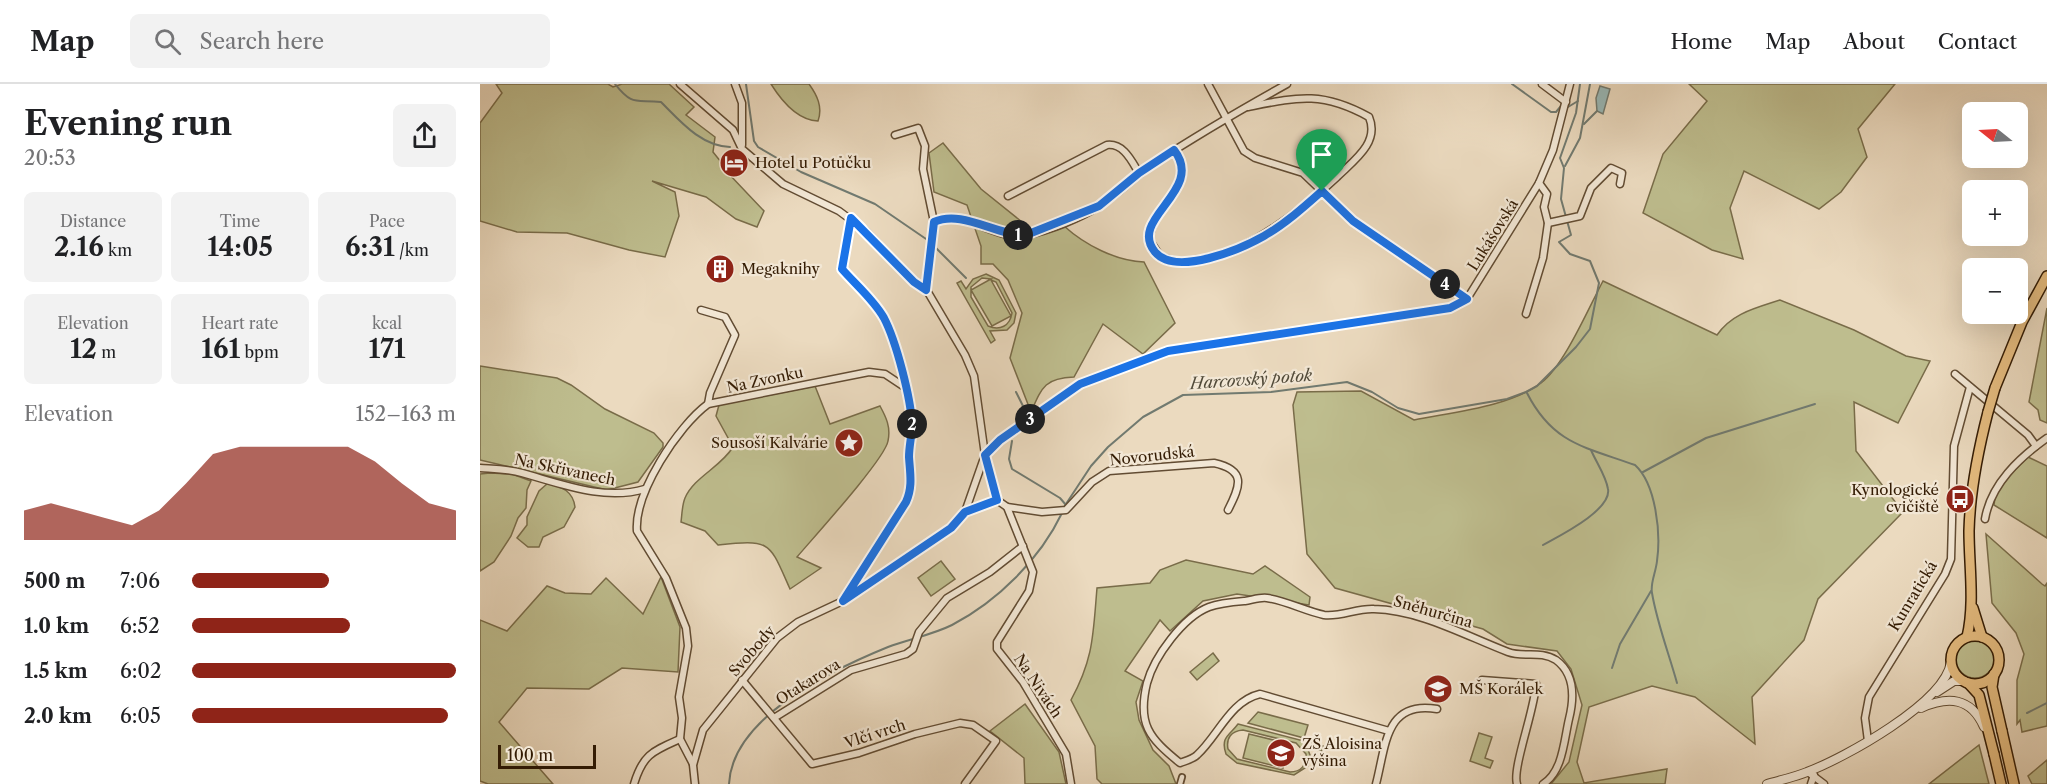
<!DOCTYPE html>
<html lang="en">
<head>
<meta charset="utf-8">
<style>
	body { margin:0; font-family:"Libre Caslon Text",serif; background:#f2f2f2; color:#202124; height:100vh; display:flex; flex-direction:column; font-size:22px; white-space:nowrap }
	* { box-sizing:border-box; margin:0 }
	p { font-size:20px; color:#757577 }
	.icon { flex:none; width:33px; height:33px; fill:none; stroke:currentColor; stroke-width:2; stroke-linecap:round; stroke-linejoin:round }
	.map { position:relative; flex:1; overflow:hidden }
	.drawer { display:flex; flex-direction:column; background:#fff; width:480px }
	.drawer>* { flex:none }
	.needle { width:39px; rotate:288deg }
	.buttons { position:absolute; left:1482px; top:18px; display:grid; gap:12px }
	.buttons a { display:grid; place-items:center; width:66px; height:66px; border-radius:9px; background:#fff; box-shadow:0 6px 24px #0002; font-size:30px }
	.scale { position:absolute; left:18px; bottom:15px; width:98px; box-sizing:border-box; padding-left:6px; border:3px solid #341c04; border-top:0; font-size:16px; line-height:21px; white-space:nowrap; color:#341c04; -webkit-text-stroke:4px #f2e7d5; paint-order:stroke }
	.pin { position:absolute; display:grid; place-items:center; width:51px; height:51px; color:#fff; margin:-62px -26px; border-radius:50% 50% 50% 0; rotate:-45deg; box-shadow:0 0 6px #0007 }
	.pin .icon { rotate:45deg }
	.km { position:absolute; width:30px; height:30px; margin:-15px; border-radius:50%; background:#222; color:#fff; font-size:16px; line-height:30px; text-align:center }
	.round { display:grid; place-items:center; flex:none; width:63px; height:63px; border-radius:9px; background:#f2f2f2 }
	.overview { display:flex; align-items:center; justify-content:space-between; height:102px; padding:0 24px }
	h1 { font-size:33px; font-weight:800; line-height:45px }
	.metrics { display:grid; grid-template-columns:repeat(3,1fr); gap:9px; height:102px; padding:6px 24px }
	.metrics div { display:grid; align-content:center; border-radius:9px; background:#f2f2f2; text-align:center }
	.metrics b { font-size:26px; font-weight:800 }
	.metrics small { font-size:16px; font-weight:400 }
	.metrics p { font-size:16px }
	.chart { height:168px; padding:12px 24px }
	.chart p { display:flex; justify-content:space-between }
	.chart svg { width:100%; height:108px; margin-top:6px; fill:#8f2418; opacity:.7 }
	ul { padding:0 24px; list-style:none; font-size:20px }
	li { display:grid; grid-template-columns:96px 72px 1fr; align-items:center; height:45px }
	li i { height:15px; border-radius:8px; background:#8f2418 }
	header { display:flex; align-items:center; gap:36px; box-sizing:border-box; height:84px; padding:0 30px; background:#fff; border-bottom:2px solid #e0e0e0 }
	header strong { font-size:28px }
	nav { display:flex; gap:33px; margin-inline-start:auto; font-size:21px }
	.search { width:420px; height:54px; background:#f2f2f2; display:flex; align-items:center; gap:15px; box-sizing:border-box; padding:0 21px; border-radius:9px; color:#757577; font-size:22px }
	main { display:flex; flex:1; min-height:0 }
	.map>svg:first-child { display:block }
</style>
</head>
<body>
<header>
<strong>Map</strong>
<div class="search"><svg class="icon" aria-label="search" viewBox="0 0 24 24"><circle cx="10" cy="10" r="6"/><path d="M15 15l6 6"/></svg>Search here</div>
<nav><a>Home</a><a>Map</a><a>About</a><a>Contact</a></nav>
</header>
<main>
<section class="drawer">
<div class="overview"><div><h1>Evening run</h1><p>20:53</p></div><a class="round"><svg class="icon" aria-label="share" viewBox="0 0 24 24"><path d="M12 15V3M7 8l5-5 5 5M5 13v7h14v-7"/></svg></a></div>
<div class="metrics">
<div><p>Distance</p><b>2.16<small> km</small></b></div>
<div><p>Time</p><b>14:05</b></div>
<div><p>Pace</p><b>6:31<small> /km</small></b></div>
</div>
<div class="metrics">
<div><p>Elevation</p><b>12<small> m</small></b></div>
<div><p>Heart rate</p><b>161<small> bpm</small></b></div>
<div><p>kcal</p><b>171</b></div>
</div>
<div class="chart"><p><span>Elevation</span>152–163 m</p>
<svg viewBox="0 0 160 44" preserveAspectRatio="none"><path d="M0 44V32L10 29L20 32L30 35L40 38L50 32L60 21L70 9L80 6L90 6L100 6L110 6L120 6L130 12L140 21L150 29L160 32V44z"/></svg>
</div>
<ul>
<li><b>500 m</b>7:06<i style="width:52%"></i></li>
<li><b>1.0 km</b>6:52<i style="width:60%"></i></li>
<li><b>1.5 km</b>6:02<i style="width:100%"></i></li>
<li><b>2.0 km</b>6:05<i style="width:97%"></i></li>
</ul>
</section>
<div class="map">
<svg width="1567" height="700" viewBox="0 0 1567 700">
	<rect width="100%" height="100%" fill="#ebdabf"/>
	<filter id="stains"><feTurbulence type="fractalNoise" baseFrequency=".00333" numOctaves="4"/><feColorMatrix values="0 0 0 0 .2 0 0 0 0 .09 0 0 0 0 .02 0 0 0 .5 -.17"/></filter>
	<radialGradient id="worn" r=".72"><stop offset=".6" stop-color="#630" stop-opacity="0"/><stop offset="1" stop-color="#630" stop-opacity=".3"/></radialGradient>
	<g fill="#bebd8e" stroke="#796c49" stroke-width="1.5" fill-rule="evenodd">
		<polygon points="16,0 128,0 133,3 142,0 189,0 214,23 206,31 235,53 233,68 253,93 248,89 284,127 277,143 256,135 226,113 172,97 195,108 199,132 185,173 149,166 87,149 37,148 0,137 0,39 22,9"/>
		<path d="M291,0H329C337,11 343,23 338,37C317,36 301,16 291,0Z"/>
		<polygon points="1209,0 1415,0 1378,45 1387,73 1361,108 1339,125 1264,87 1250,124 1263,175 1232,166 1163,129 1183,70 1227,17"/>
		<path d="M463,59L501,105L557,150L584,142C605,161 636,177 664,178L695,239L663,270L623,240L594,293C565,294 562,303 551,328L530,274L542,229L528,196L513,180H501V162L487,121L454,108L449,69Z"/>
		<path d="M506,190L519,196L536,229L534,239L527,246L510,247L515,256L511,259L477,199L481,197L486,205L493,195ZM502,194L511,195L491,206L512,242L531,232L511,196L516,198L532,229C530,242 520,247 508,242L491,213V203Z"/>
		<path d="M1123,197L1237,251C1252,229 1276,224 1300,216L1374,246L1426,272L1450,277L1418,339L1374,318L1376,367L1423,428L1338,515L1324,556L1272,613L1275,660L1215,613L1172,602L1109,623L1097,678L1104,699L1187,685L1185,700H1071L1089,678L1102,621L1091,585L1077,567L1027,560L1003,545L855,504L827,470L813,321L817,308L881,307L934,336C973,328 1029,323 1061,299C1084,282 1109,223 1123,197Z"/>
		<polygon points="1567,224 1567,339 1560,336 1558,326 1549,318"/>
		<polygon points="0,282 77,294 91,301 125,325 174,349 183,359 183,363 158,398 127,406 0,376"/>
		<path d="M335,302L350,340L400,322C406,333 411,343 408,357C405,375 333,454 317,473L341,484L310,505C289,458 292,455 238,461L225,447L201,438C202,431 202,421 205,414C214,393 241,383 253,363L236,332L239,321Z"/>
		<path d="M1548,373L1567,382V454L1514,421C1515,401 1536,386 1548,373Z"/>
		<polygon points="10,389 32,390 51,397 47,406 46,424 38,434 31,452 14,478 0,487 0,390"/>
		<path d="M68,399C82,403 93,407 95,423L84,443L63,453L59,463H48L37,454L47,441V433L59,407Z"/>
		<polygon points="1506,450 1562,500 1565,502 1567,499 1567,642 1542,648 1540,636 1537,640 1537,596 1544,570 1536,549 1512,519"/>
		<path d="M706,476L773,490L785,482L830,513L829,521L757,510L723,517L690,547L680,536L645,587L663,597L656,618L659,636L673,666L689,682L696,700H622L617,695L615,662L591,616C614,574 613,550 617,504L670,499L680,486Z"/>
		<polygon points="461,477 475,495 451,512 438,494"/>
		<polygon points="181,493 200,543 198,588 142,584 109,605 47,604 19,638 73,700 8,700 0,697 0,536 27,547 67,502 85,509 111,510 126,494 163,530"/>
		<circle cx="1495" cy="575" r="19"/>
		<polygon points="733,569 739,577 717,596 710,588"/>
		<polygon points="545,620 579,668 586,700 545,700 544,674 510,647"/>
		<polygon points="778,628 828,641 824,654 768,639"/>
		<path d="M758,640L843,662L842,667L827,663L830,671L828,682L814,691L757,679L746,670C740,653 750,651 758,640ZM763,646L816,659L826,670C827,681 821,688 810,688L757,675L748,665C746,654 751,647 763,646Z"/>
		<polygon points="999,649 1012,653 1005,674 1013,677 1010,684 990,677"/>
		<polygon points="769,650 810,660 803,684 763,674"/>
		<polygon points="1499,661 1509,700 1449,700"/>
		<polygon points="1567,676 1567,700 1552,700 1548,692"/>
	</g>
	<polygon fill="#99b9b8" stroke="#717a70" stroke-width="1.5" points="1120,2 1130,5 1123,30 1117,27 1116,14"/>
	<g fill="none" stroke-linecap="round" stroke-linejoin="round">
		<g stroke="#717a70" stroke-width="2">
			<path d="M135,0C153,23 156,15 181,18C201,38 221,62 250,63"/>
			<polyline points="266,0 274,57 278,63 321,88 395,120 449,157"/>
			<polyline points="1032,0 1071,28 1076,28 1081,22"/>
			<polyline points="1088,23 1098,17"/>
			<polyline points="1104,40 1117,27"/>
			<polyline points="1085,82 1100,54 1110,0"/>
			<polyline points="454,162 486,194"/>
			<polyline points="536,308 543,322 537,337"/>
			<path d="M1047,309C1073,360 1105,363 1155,381C1176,400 1181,449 1177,477C1176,488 1170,499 1172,509C1177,539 1189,570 1197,599"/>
			<polyline points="532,357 529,375 532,385 580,414 586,421"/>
			<polyline points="1163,388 1226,354 1335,320"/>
			<polyline points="584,423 611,382 628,363 663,333 703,311 791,308 867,298 892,308 918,324 939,330 1027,315 1046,308 1057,302 1096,263 1110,245 1119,199 1110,177 1090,170 1079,158 1091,151 1081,115 1084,84 1080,74 1096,29 1100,0"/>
			<path d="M1063,461C1079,452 1132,426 1128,405C1126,392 1116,378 1111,366"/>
			<polyline points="1132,584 1140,560 1171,507"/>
			<polyline points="1547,629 1567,619"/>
			<path d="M249,700C252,633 354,585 408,563C429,555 452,551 472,541C518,517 560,475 582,429"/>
		</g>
		<g stroke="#624c33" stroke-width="8">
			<polyline id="pedestrian" points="700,700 702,693"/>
		</g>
		<g stroke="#624c33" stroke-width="9">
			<g id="minor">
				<polyline points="200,0 253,46 262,65 303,100 359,127 386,147 434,198 446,205 485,271 494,292 505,371 517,416 527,423 553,488 549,507 517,558 517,565 543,598 586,670 591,700"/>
				<polyline points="255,0 262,19 262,61"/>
				<polyline points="728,0 764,67 775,74 823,89 873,137 987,215"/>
				<polyline points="1062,0 1086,18"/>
				<polyline points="415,51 438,44 445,62 443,85 454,138 446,205"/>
				<path d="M694,66C723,102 668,121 670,157L680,172C734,198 820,128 857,93C873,77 900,59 889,33C842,7 818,13 768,23"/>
				<path d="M528,112L627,61C644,59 652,78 659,89"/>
				<path d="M454,138C485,124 516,158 547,151C570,146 599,135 619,122C639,110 654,93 673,80C716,52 762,25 807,0"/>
				<polyline points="1068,139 1100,132 1111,104 1131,84 1142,89 1140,100"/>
				<polyline points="221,226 245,233 255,251 230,309 228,320"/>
				<polyline points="1046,230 1063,174 1068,139 1064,123 1067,110 1059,99"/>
				<polyline points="1475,290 1548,351 1556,362"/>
				<path d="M0,384C14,385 28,385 42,389C82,400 124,417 165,405"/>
				<path d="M527,423L562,428L586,426L612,398L629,387L734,379C766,386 761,401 748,426"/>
				<polyline points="485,428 517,416"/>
				<path d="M1505,435C1511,400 1539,374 1567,354"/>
				<path d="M363,516L426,418C433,403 430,389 430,373C429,362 432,351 432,341C431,314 416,257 404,234C394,216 375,200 361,185L371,134"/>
				<polyline points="262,596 332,680 379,669 435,650 480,639 493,641 516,657 485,700"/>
				<path d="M1002,596L1056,600C1055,625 1032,684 1037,700"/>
				<polyline points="294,634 371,586 426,570 433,565 439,548 467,514 510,488 543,462"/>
				<path d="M909,647L780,610C750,617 738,652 717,671C713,675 705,677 700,679C669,654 657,640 667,599C674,573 703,533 729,523C740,519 753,518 765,517C772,516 780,513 787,514C807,517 825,527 844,531C861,533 877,524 894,525C940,526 986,552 1028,568C1044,574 1060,566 1076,576C1095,590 1094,615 1089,635C1084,656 1083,688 1063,700"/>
				<polyline points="1388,657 1385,634 1389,613 1465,490 1471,475 1474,362 1490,303"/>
				<path d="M213,680L200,655L202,634L199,613L208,562L206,544L186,494L157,447C154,409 198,342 228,320L389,288L405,290L426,304"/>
				<polyline points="1328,688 1344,700"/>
				<path d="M154,700C163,670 173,667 200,655"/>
				<polyline points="215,700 213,681 223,646 297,554 318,538 367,515 471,444 485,428 505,371 520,356 600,300 688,267 970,224 987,215 1059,99 1073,66 1090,0"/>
				<path d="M896,700C906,662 905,616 957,625"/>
				<polyline points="1331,700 1334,691"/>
			</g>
		</g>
		<g stroke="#624c33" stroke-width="10">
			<g id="tertiary">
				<polyline points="1457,608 1474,597 1484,597"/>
				<path d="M1441,624C1468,612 1491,613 1504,643"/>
				<path d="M1287,700C1301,696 1315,693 1327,688C1364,674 1465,619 1471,578"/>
			</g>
		</g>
		<g stroke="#341c04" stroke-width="12">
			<g id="primary">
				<polyline points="1515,304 1542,238 1567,192"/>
				<polyline points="1493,524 1502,553"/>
				<circle cx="1495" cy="576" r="24"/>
				<path d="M1487,553C1495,519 1489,482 1489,447C1490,407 1498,367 1508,328"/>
				<polyline points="1514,590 1512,603 1522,647"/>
				<polyline points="1488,599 1499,611 1514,670"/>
			</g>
		</g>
		<g stroke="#341c04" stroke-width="12">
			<g id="trunk">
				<polyline points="1522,647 1534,700"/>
				<polyline points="1514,670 1521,700"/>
			</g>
		</g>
		<use href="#pedestrian" stroke="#f2e7d5" stroke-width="4.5"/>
		<use href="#minor" stroke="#f2e7d5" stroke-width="6"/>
		<use href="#tertiary" stroke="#f2e7d5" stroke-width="8"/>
		<use href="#primary" stroke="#e6bd80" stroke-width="9"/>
		<use href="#trunk" stroke="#e6bd80" stroke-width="9"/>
		<g stroke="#341c04" stroke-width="12" stroke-linecap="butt">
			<polyline id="primary-bridge" points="1508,328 1515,304"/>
		</g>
		<use href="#primary-bridge" stroke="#e6bd80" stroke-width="9"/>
	</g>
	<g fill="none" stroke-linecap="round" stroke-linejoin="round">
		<g stroke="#fff" stroke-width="12">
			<path id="route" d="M694,66C726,107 647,134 675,168C696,193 761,165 784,152C805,140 824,123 842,107L873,137L987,215L970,224L688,267L600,300L520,356L505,371L517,416L485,428L471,444L363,517L426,418C433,403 430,389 429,373C429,362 432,351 432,341C431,314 416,257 404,234C394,216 375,200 362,185L371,134L434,198L446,206L454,138C482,125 517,152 546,151L619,122L659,89Z"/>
		</g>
		<use href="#route" stroke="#1a73e8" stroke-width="8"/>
	</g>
	<defs>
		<g id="hotel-disc" transform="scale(1.5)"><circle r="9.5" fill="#8f2418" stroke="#f2e7d5"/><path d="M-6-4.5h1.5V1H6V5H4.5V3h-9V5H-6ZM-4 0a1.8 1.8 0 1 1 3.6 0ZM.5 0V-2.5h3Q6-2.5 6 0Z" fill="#fff"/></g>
		<g id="building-disc" transform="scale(1.5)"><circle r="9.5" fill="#8f2418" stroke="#f2e7d5"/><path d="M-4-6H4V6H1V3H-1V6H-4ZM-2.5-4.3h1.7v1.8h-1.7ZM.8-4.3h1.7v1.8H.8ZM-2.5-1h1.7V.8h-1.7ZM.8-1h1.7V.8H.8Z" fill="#fff"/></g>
		<g id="sight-disc" transform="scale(1.5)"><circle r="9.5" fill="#8f2418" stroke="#f2e7d5"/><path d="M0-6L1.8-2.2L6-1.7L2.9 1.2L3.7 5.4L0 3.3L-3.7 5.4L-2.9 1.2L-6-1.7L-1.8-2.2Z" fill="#fff"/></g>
		<g id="bus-disc" transform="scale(1.5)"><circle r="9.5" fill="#8f2418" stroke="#f2e7d5"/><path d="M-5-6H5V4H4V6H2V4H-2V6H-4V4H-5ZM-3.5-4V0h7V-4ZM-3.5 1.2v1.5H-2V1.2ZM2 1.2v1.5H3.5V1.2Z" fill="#fff"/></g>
		<g id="school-disc" transform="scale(1.5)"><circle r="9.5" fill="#8f2418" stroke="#f2e7d5"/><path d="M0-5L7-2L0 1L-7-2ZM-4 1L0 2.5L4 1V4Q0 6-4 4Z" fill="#fff"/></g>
	</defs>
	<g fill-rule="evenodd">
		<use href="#hotel-disc" x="254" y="79"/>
		<use href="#building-disc" x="240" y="185"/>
		<use href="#sight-disc" x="369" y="359"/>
		<use href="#bus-disc" x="1480" y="415"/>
		<use href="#school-disc" x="958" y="605"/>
		<use href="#school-disc" x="801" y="669"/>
	</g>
	<g text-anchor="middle" stroke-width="4.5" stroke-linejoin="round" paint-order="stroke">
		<g font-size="15" fill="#341c04" stroke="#f2e7d5" text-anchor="start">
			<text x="275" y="84">Hotel u Potůčku</text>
			<text x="261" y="190">Megaknihy</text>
			<text x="348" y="364" text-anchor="end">Sousoší Kalvárie</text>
			<text x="1459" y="411" text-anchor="end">Kynologické<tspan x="1459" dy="17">cvičiště</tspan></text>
			<text x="979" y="610">MŠ Korálek</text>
			<text x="822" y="665">ZŠ Aloisina<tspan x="822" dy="17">výšina</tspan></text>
		</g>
		<g font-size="15" fill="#341c04" stroke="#f2e7d5">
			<text transform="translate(1013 151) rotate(-58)" y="5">Lukášovská</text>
			<text transform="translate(285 296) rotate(-12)" y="5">Na Zvonku</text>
			<text transform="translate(672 372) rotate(-6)" y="5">Novorudská</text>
			<text transform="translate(85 386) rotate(12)" y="5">Na Skřivanech</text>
			<text transform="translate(1433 512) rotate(-59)" y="5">Kunratická</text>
			<text transform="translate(953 528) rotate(16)" y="5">Sněhurčina</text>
			<text transform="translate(272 567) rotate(-49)" y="5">Svobody</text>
			<text transform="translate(328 598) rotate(-32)" y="5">Otakarova</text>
			<text transform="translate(558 602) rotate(56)" y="5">Na Nivách</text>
			<text transform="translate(395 650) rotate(-18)" y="5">Vlčí vrch</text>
		</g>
		<g font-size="16" font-style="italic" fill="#524b3a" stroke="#f2e7d5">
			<text transform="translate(771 295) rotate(-4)" y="6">Harcovský potok</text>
		</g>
	</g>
	<rect width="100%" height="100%" filter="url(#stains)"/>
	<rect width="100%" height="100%" fill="url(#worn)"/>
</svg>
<div class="buttons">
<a><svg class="needle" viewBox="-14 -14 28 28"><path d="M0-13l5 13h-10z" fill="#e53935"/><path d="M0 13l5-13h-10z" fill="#757577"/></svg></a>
<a>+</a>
<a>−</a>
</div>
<div class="scale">100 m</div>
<div class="pin" style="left:842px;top:107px;background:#1e9e55"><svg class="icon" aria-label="arrive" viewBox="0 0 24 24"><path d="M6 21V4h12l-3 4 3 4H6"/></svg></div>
<b class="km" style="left:538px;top:151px">1</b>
<b class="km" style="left:432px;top:340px">2</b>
<b class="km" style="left:550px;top:335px">3</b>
<b class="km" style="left:965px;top:200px">4</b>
</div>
</main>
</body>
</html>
